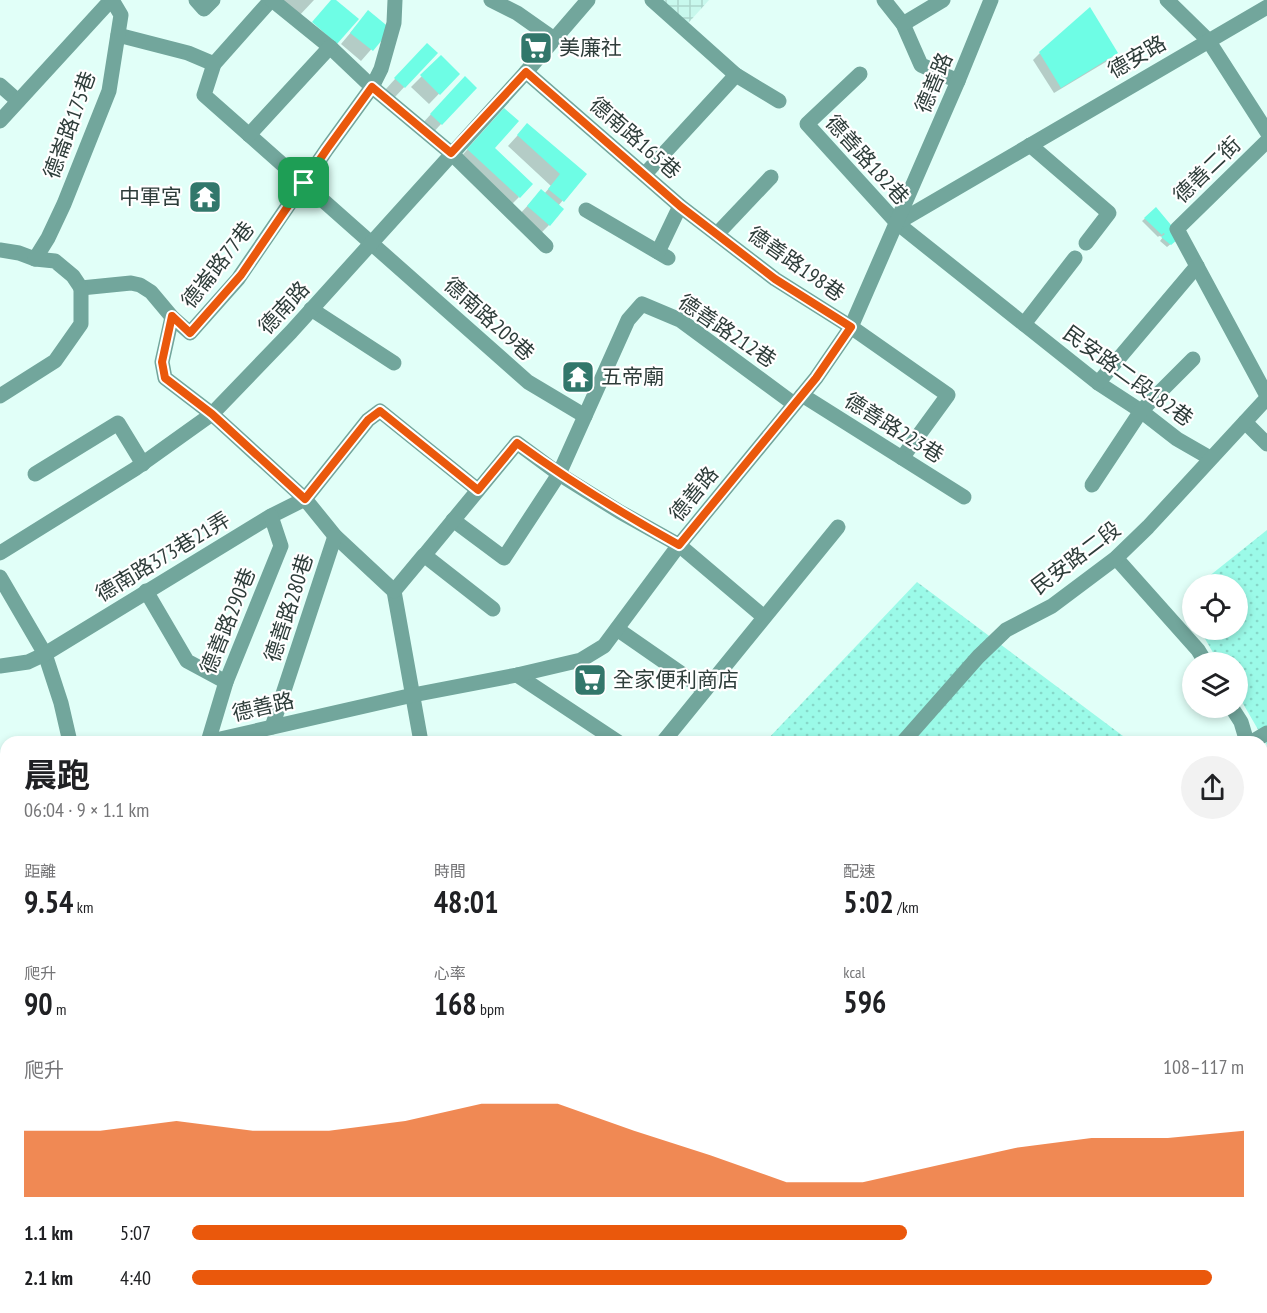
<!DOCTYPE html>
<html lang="zh-TW">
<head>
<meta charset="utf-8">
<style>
	body { margin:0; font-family:"PT Sans Narrow","Noto Sans TC",sans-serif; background:#f2f2f2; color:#202124; height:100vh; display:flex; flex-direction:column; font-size:22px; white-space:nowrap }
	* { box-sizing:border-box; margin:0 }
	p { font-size:20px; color:#757577 }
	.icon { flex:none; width:33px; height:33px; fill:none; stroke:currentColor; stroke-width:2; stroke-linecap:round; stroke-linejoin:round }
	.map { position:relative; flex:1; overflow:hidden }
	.details { position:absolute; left:0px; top:736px; width:1268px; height:578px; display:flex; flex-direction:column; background:#fff; border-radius:18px 18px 0 0; box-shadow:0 3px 9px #0003 }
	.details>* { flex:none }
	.tools { position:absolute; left:1182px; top:574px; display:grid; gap:12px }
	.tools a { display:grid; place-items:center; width:66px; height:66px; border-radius:50%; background:#fff; box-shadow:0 3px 9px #0003; font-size:30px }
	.pin { position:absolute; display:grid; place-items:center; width:51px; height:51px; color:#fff; margin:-26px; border-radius:12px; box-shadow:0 3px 9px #0006 }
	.round { display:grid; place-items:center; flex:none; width:63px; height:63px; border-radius:32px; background:#f2f2f2 }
	.head { display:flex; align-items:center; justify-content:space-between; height:102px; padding:0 24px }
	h1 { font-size:33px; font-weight:700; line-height:45px }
	.metrics { display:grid; grid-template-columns:repeat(3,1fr); gap:9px; height:102px; padding:6px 24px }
	.metrics div { display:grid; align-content:center }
	.metrics b { font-size:30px; font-weight:700 }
	.metrics small { font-size:16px; font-weight:400 }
	.metrics p { font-size:16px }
	.chart { height:168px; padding:12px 24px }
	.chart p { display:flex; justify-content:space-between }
	.chart svg { width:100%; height:108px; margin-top:6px; fill:#ea580c; opacity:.7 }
	ul { padding:0 24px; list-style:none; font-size:20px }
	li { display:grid; grid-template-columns:96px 72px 1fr; align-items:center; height:45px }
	li i { height:15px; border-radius:8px; background:#ea580c }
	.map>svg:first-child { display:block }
</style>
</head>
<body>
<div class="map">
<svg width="1267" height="1313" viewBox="0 0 1267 1313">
	<defs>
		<pattern id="industrial-grid" width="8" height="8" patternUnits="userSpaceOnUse" patternTransform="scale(1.5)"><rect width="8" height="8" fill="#c8f8ed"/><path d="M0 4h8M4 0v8" fill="none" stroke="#acd6cc"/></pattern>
		<pattern id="grass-dots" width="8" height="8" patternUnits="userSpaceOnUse" patternTransform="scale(1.5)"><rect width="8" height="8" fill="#9bfae8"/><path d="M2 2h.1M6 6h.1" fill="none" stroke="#86d7c8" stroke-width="1.8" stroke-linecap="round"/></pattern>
	</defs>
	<rect width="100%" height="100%" fill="#e1fff8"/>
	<polygon fill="url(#industrial-grid)" points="651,0 709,0 682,30"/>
	<g fill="url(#grass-dots)">
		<polygon points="1267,530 1267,745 1238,695 1238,663 1219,663 1200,630 1238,630 1238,585 1198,585"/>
		<polygon points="917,582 1131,742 765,742"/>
		<polygon points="1267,756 1267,1313 1066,1313 1069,1308 1262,1308 1262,757"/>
	</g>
	<g fill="#0003">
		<polygon points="278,0 314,0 298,17"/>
		<polygon points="368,12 389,29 361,61 341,44"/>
		<polygon points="436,53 394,98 385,90 417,55"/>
		<polygon points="1040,53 1116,53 1109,60 1054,93 1033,60"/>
		<polygon points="441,57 458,74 429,104 411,87"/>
		<polygon points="454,89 441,124 431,135 421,125"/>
		<polygon points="494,120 492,149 519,197 509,207 457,161"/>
		<polygon points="527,125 585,174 558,206 549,225 539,235 517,217 531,202 544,194 551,186 508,146"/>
		<polygon points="1155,210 1172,243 1167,247 1160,241 1163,237 1159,236 1158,237 1142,221"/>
	</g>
	<g fill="#6efde5">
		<polygon points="331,0 336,0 359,19 337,44 312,22"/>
		<polygon points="1090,7 1118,53 1061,88 1039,52"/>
		<polygon points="368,10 391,29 373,51 350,33"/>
		<polygon points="427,43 438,53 405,88 394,78"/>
		<polygon points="441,55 460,74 440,95 420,75"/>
		<polygon points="465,76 477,88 442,125 430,114"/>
		<polygon points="504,108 519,121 495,148 533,184 520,198 467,149"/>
		<polygon points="527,123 587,174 564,202 548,189 560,174 517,135"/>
		<polygon points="541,189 564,209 550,226 527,206"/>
		<polygon points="1156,207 1171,225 1177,240 1171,245 1161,237 1165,234 1163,233 1162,235 1144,218"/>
	</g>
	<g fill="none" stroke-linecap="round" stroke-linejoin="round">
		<g stroke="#72a69c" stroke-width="15">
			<polyline points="196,0 204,9 213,0"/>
			<polyline points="271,0 214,64 204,95 528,382 585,416"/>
			<polyline points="272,0 330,47 372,87 451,153 546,246"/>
			<polyline points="491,0 517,13 554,39"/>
			<polyline points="652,0 736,75 779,101"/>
			<polyline points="884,0 903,24 921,65 958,81"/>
			<polyline points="1167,0 1208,40 1267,132"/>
			<polyline points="903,24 943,0"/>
			<polyline points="118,35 188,53 214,64"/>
			<polyline points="526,72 680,206 775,279 851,327 948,395 902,458"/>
			<polyline points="860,74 807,124 897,223 1098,383 1141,411 1177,439 1210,458"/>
			<polyline points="0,85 18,101"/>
			<polyline points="0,121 111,0"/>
			<polyline points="249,135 330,47"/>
			<polyline points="1267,141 1177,229 1267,396"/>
			<polyline points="1030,145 1109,213 1086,243"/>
			<polyline points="645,174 736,75"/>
			<polyline points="586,210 668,258"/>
			<polyline points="897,223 1267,7"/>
			<polyline points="717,234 771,177"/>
			<polyline points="0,250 19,253 35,259 55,261 73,276 81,288"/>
			<polyline points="658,252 680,206"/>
			<polyline points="35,259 48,238 64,204 109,91 121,15 112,0"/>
			<polyline points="81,288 131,283 140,285 151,292 172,317 190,333 238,279 327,149 372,87 381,69 394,23 395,0"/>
			<polyline points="311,309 394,363"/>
			<polyline points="172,317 162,362 165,378 212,414 305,499 335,536 394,591 421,742"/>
			<polyline points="1024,324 1075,258"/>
			<polyline points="1098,383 1197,266"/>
			<polyline points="802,395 964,497"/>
			<polyline points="0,396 55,361 81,324 81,288"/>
			<polyline points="1245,422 1267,444"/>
			<polyline points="35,474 118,423 143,464"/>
			<polyline points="1092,485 1141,411 1193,359"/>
			<polyline points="453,520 504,558 559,474 628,320 642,304 680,320 794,404"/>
			<polyline points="427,552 517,443 559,474 620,512 679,545 764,617"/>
			<polyline points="0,553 135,469 212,414 291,332 526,72 588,0"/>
			<polyline points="1116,558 1198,650 1206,663"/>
			<polyline points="0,577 45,654 61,703 70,742"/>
			<polyline points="146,591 187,661 226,682"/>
			<polyline points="394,591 424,555 493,609"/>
			<polyline points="617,629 705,690"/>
			<polyline points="0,666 28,662 45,654 271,516 305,499 368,420 380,411 478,490"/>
			<polyline points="517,675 618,742"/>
			<polyline points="1232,708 1241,722 1247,742"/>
			<polyline points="272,727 335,536"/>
			<polyline points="207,742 413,695 517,675 581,660 604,646 679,545 816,378 851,327 958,81 991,0"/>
			<polyline points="208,742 226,682 281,546 271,516"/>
			<polyline points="663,742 838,527"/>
			<polyline points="903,742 978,657 1006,630 1052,606 1116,558 1148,527 1267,398"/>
			<polyline points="1252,742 1267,733"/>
			<polyline points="0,789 6,787"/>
			<polyline points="1262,790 1267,797"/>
			<polyline points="0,904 6,902"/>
			<polyline points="588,1313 590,1308"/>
			<polyline points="1040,1313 1042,1308"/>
		</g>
	</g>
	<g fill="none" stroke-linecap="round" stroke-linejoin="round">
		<g stroke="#fff" stroke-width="12">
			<path id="route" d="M526,72L680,206L775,279L851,327L816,378L679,545C623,514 569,481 517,443L478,490L380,411L368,420L305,499L212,414L165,378L162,362L172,316L190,333L241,275L327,149L372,87L451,153Z"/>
		</g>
		<use href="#route" stroke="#ea580c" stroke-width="8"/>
	</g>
	<defs>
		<g id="supermarket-square" transform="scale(1.725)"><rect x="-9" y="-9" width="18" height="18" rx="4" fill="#32776b" stroke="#fff"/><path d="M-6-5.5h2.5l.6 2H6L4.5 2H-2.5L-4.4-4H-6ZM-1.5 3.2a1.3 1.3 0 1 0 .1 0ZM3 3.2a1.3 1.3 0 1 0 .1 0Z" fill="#fff"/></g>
		<g id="temple-square" transform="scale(1.725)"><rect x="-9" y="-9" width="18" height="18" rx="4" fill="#32776b" stroke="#fff"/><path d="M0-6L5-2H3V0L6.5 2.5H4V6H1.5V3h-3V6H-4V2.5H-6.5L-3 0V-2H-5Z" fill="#fff"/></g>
	</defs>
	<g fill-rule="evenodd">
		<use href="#supermarket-square" x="536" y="48"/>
		<use href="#temple-square" x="205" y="197"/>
		<use href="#temple-square" x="578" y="377"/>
		<use href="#supermarket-square" x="590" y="680"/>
	</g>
	<g text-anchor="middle" stroke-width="4.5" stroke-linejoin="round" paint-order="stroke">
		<g font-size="21" fill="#2e3d3a" stroke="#fff" text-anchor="start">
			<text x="559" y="55">美廉社</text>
			<text x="182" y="204" text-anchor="end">中軍宮</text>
			<text x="601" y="384">五帝廟</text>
			<text x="613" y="687">全家便利商店</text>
		</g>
		<g font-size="21" fill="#2e3d3a" stroke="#fff">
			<text transform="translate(1137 57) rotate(-30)" y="7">德安路</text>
			<text transform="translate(934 83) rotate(-67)" y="7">德善路</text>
			<text transform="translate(70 125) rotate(-70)" y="7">德崙路175巷</text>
			<text transform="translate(635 138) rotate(41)" y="7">德南路165巷</text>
			<text transform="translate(867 160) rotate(48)" y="7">德善路182巷</text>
			<text transform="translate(1207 170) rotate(-44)" y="7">德善二街</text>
			<text transform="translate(796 264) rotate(35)" y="7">德善路198巷</text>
			<text transform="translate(218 265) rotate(-52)" y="7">德崙路77巷</text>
			<text transform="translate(284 308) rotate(-47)" y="7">德南路</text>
			<text transform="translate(489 319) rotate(42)" y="7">德南路209巷</text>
			<text transform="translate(727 331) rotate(34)" y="7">德善路212巷</text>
			<text transform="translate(1128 376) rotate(36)" y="7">民安路二段182巷</text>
			<text transform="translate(894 428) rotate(32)" y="7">德善路223巷</text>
			<text transform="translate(694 494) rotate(-51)" y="7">德善路</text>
			<text transform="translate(163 557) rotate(-31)" y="7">德南路373巷21弄</text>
			<text transform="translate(1076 558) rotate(-37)" y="7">民安路二段</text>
			<text transform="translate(289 608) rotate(-72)" y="7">德善路280巷</text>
			<text transform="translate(228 621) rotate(-68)" y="7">德善路290巷</text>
			<text transform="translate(263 707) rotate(-13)" y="7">德善路</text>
		</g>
	</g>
</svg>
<div class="tools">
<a><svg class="icon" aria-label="locate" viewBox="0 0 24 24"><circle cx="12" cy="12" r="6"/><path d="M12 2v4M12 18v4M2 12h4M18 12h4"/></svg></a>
<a><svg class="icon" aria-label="layers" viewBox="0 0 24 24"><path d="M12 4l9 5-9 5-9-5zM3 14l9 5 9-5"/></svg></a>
</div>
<div class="pin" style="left:304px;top:183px;background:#1e9e55"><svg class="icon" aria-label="arrive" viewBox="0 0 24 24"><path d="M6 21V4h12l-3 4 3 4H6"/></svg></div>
<section class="details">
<div class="head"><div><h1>晨跑</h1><p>06:04 · 9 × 1.1 km</p></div><a class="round"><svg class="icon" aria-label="share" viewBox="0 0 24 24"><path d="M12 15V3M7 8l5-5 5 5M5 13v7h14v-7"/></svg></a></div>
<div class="metrics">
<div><p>距離</p><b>9.54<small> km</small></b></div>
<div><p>時間</p><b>48:01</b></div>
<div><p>配速</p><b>5:02<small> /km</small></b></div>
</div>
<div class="metrics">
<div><p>爬升</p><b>90<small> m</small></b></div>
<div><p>心率</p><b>168<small> bpm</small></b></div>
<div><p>kcal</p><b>596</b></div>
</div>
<div class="chart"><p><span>爬升</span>108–117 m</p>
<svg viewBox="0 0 160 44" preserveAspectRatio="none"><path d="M0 44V17L10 17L20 13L30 17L40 17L50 13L60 6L70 6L80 17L90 27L100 38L110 38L120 31L130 24L140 20L150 20L160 17V44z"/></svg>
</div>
<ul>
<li><b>1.1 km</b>5:07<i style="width:68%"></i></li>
<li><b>2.1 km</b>4:40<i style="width:97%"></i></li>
</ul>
</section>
</div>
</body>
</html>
